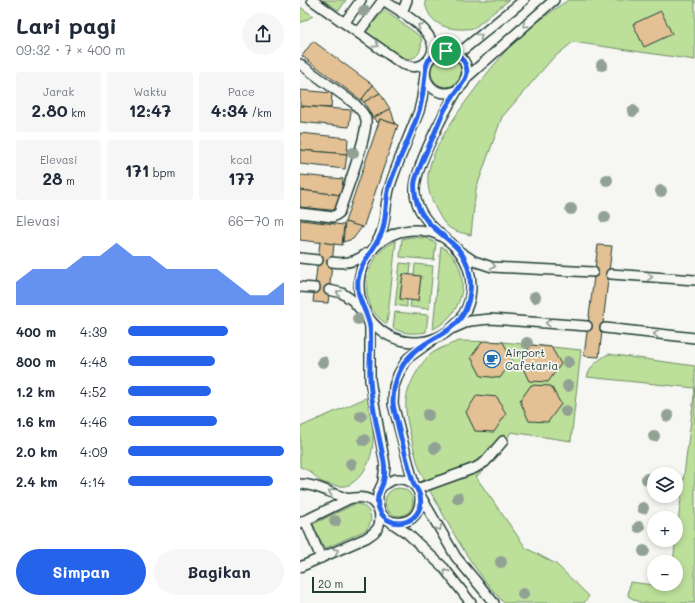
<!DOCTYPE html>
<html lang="id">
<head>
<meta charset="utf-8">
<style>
	body { margin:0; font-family:Mali,sans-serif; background:#f6f6f7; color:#1f2937; height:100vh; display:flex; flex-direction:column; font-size:15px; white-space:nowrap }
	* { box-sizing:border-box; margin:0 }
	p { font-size:13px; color:#747a83 }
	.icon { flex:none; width:22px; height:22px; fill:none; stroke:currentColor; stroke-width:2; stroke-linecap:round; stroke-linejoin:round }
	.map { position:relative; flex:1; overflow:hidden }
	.side { display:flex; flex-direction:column; background:#fff; width:300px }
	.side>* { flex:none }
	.controls { position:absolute; left:347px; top:467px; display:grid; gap:8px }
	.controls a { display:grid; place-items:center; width:36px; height:36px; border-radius:50%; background:#fff; box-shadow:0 2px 6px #0003; font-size:20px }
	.scale { position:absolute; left:12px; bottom:10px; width:54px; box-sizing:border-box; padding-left:4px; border:2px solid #1f3d34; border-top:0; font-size:11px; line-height:14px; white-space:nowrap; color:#1f3d34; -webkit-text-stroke:3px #f6f6f2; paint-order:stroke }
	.pin { position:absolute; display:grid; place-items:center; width:34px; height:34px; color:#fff; margin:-17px; border:2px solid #fff; border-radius:50%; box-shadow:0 1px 4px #0007 }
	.round { display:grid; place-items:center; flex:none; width:42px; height:42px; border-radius:21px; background:#f6f6f7 }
	.overview { display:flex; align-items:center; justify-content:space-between; height:68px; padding:0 16px }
	h1 { font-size:22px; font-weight:800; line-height:30px }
	.figures { display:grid; grid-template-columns:repeat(3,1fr); gap:6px; height:68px; padding:4px 16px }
	.figures div { display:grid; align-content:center; border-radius:4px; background:#f6f6f7; text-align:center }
	.figures b { font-size:17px; font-weight:800 }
	.figures small { font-size:11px; font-weight:400 }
	.figures p { font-size:11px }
	.chart { height:112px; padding:8px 16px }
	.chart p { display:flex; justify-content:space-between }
	.chart svg { width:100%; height:72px; margin-top:4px; fill:#2563eb; opacity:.7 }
	.primary-button { display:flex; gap:8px; margin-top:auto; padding:8px 16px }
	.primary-button a { flex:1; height:46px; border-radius:24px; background:#2563eb; color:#fff; font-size:16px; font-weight:800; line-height:46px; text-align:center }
	.primary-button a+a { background:#f6f6f7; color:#1f2937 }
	ul { padding:0 16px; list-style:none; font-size:13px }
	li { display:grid; grid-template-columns:64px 48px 1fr; align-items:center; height:30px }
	li i { height:10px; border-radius:5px; background:#2563eb }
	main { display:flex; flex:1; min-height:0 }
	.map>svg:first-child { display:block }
</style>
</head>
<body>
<main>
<section class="side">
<div class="overview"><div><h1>Lari pagi</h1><p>09:32 · 7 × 400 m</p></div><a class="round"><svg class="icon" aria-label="share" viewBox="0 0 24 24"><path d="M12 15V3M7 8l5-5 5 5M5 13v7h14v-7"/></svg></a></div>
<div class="figures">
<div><p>Jarak</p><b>2.80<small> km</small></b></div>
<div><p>Waktu</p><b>12:47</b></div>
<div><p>Pace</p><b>4:34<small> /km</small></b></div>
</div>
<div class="figures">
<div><p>Elevasi</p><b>28<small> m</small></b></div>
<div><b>171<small> bpm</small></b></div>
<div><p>kcal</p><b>177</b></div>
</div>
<div class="chart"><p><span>Elevasi</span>66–70 m</p>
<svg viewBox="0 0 160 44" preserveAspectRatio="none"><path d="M0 44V30L10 22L20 22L30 22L40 14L50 14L60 6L70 14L80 14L90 22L100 22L110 22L120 22L130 30L140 38L150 38L160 30V44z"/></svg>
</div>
<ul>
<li><b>400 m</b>4:39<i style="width:64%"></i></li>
<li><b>800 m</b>4:48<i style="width:56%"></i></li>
<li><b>1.2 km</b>4:52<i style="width:53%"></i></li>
<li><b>1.6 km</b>4:46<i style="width:57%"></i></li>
<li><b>2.0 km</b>4:09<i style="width:100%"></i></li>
<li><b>2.4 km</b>4:14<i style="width:93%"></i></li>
</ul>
<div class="primary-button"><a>Simpan</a><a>Bagikan</a></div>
</section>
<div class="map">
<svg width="395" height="603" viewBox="0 0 395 603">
	<rect width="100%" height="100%" fill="#f6f6f2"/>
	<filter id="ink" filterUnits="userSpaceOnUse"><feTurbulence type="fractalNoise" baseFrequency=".025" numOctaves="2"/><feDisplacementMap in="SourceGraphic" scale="8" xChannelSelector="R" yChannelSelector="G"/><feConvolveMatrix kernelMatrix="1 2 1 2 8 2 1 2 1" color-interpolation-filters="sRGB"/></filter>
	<g filter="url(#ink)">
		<g fill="#bcdf9a" stroke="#6e8e67">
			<polygon points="23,0 46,0 40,9 38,10"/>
			<path d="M125,0H209L174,28C151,32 127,26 125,0Z"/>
			<path d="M268,0H395V60L273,42L252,59L202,117L176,189L171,235C149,230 146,229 135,207C130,197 127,187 128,175C132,142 172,93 193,66C200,59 205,50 213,43C230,27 249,13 268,0Z"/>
			<polygon points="0,7 13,16 0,23"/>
			<path d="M84,10L121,37C123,52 116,64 100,56C88,50 77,40 66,32Z"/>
			<circle cx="146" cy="72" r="15"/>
			<polygon points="110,237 126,238 136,243 134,260 100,257 102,239"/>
			<path d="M96,241L87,324C55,305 63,255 96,241Z"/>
			<path d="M141,246C145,249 150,252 153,256C172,281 160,317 133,329Z"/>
			<polygon points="100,263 111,264 110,275 103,274 100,298 107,299 107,307 95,305"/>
			<polygon points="115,264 133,266 129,309 110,307 111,300 118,300 121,276 114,275"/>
			<path d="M95,312L128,315L126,332C115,334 103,334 93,328Z"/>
			<path d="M159,341L203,342L281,350L271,441L211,432L193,462L176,477L226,548L256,564L289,596L284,603H204C177,575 156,539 138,505C132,495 126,485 122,475C117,463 114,450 111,437C108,425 105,413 106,401C107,386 122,359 134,352C142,347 151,344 159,341Z"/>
			<path d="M308,354L395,366V603H341L328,596L330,582L369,587L370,584H376V562H373L395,388L287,377C291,365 297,361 308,354Z"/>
			<path d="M68,397C74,423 79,459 57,479C53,483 47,487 41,486C35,486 25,484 20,481C13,475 10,470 0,467V427Z"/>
			<circle cx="99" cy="502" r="14"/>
			<path d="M55,504C69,504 76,519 66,530L24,549L13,524Z"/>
		</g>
		<g fill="#e3c195" stroke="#1f3d34">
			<polygon points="361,11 372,34 344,47 333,24"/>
			<polygon points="13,41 73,85 61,100 2,56"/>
			<polygon points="73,85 80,93 64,102 61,100"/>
			<polygon points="0,90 32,93 31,108 0,106"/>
			<polygon points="80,93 90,109 73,118 64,102"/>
			<polygon points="0,106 51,110 49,127 0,122"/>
			<polygon points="90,109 92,113 95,124 80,119 78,123 73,118"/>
			<polygon points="80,119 98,125 63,228 45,222"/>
			<polygon points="0,133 48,138 47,154 0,150"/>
			<polygon points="0,150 47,154 45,169 0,164"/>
			<polygon points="0,175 43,179 41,195 0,190"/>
			<polygon points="0,190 41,195 40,211 0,207"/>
			<polygon points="0,220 44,225 42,245 0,240"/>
			<polygon points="45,222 62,227 53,239 43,242"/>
			<polygon points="20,242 34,244 28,303 13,302"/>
			<polygon points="298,245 312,246 299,357 284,356"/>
			<polygon points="103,274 121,276 118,301 100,299"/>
			<polygon points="183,341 203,342 212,360 200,378 181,376 171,357"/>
			<polygon points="231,345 251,347 261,364 248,382 229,381 220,362"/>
			<polygon points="231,385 251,386 261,404 248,422 229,421 220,401"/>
			<polygon points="177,395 197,397 206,414 194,432 175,431 166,412"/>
		</g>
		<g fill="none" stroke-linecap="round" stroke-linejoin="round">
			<g stroke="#1f3d34" stroke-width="12">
				<g id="service">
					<path d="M12,0L102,64C111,67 120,69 127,61C150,37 99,11 83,0"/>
					<polyline points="102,13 107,0"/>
					<polyline points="45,22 61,0"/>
					<polyline points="59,32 83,0"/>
					<polyline points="149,51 157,51 164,49 224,0"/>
					<circle cx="146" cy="72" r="21"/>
					<path d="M0,64L55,104C59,109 64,113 66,119C68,135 45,195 39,213L33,217L0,213"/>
					<polyline points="165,79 254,0"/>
					<circle cx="115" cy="286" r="56"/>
					<path d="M140,234C127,222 117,211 115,193C113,169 145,111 158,89"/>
					<path d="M76,244C87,226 84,206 90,186C98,161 109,136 119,111L122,98L125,75"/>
					<polyline points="162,253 174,261 192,267 293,272"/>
					<polyline points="0,258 18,260"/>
					<path d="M32,262C45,264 58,261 67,253"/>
					<polyline points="311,274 395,280"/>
					<polyline points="0,287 15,288"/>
					<polyline points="29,290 42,293 52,300 67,317 70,326 70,380 85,465 83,482 80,489"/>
					<polyline points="154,328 170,321 190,319 287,326"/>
					<polyline points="305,328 395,338"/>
					<path d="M0,484C17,484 31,494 46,498C54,500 59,494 70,500C78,505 80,516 88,520C98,525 112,522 117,512C122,503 121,491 113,484C107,479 99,478 93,480C66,489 84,509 79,525C77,531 72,534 66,538L0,567"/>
					<polyline points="114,485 93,404 94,386 99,373 108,358 130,342"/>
					<polyline points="117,489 175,468 185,462 203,441"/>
					<polyline points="120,495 156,557 194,603"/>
					<polyline points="5,520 21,558"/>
					<polyline points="0,523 49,499"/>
					<polyline points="92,523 107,533 144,568 171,603"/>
				</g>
			</g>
			<use href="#service" stroke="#f6f6f2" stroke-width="9"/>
		</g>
		<g fill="#91a294">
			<circle cx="64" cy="11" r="6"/>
			<circle cx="302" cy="65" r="6"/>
			<circle cx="333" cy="111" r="6"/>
			<circle cx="53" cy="153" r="6"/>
			<circle cx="307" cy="180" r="6"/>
			<circle cx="361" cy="191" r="6"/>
			<circle cx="271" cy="209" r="6"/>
			<circle cx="305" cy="217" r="6"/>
			<circle cx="235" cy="297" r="6"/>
			<circle cx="58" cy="319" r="6"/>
			<circle cx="227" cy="343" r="6"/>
			<circle cx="23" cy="362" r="6"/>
			<circle cx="268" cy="362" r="6"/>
			<circle cx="268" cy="386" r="6"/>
			<circle cx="266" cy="411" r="6"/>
			<circle cx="128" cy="415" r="6"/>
			<circle cx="61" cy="416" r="6"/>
			<circle cx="368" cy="416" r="6"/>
			<circle cx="354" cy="436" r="6"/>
			<circle cx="64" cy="440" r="6"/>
			<circle cx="135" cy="448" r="6"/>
			<circle cx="51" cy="464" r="6"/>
			<circle cx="347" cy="479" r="6"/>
			<circle cx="158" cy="498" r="6"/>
			<circle cx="343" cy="508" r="6"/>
			<circle cx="35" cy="521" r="6"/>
			<circle cx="339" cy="527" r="6"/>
			<circle cx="344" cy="551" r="6"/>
			<circle cx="201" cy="562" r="6"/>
			<circle cx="223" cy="594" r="6"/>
		</g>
		<defs><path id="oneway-chevron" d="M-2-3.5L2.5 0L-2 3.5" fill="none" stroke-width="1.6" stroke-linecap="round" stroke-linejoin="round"/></defs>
		<g stroke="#8a9a93">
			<use href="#oneway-chevron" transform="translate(225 25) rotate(138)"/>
			<use href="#oneway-chevron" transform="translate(120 26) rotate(-142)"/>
			<use href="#oneway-chevron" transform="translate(180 36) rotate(-38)"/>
			<use href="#oneway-chevron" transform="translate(76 45) rotate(37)"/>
			<use href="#oneway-chevron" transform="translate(193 266) rotate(7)"/>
			<use href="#oneway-chevron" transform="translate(350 277) rotate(4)"/>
			<use href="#oneway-chevron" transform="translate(39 293) rotate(-159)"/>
			<use href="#oneway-chevron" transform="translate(248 323) rotate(-176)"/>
			<use href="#oneway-chevron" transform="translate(356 334) rotate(-173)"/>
			<use href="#oneway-chevron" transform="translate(31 492) rotate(-159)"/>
			<use href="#oneway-chevron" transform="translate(139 528) rotate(60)"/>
			<use href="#oneway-chevron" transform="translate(36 551) rotate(-24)"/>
			<use href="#oneway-chevron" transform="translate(146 572) rotate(-129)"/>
		</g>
	</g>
	<g fill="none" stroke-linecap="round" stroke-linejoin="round" filter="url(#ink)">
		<g stroke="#fff" stroke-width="8">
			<path id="route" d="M146,51C157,52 167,60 167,73C166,81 161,84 157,91C152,97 148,104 144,111C140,120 136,130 132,139C126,153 119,167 115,181C114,187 115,194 116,199C121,223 143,233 158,249C168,260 172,277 170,292C165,335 132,332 109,357C98,369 93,387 93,402C93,410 97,418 98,426C103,446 108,465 114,485C119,491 122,499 120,507C114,527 86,528 79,509C75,499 80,491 83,483C85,476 85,468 84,462C79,434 71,406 70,378C69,362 72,342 70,327C67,309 56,300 58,280C61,260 75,250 82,232C87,217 85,202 89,187C97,161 111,137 119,111C122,102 123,93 124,84C126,66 124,55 146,51Z"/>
		</g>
		<use href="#route" stroke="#2563eb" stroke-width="5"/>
	</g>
	<defs>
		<g id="cafe-ring" transform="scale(0.9)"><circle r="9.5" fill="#f6f6f2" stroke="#1f6fb2" stroke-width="1.5"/><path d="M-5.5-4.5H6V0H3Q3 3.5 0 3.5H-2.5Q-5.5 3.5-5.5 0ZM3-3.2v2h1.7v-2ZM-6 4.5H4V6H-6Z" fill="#1f6fb2"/></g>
	</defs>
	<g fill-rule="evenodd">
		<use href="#cafe-ring" x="192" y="359"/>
	</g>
	<g text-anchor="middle" stroke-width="3.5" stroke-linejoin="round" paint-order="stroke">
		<g font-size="11" fill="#1f3d34" stroke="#f6f6f2" text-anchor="start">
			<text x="205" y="357">Airport<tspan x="205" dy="13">Cafetaria</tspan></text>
		</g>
	</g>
</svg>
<div class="controls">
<a><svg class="icon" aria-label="layers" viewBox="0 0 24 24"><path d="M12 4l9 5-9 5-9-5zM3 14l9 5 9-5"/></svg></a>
<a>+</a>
<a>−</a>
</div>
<div class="scale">20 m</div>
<div class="pin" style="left:146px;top:51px;background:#1e9e55"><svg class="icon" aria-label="arrive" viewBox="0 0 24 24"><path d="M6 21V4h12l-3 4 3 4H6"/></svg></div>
</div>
</main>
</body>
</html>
